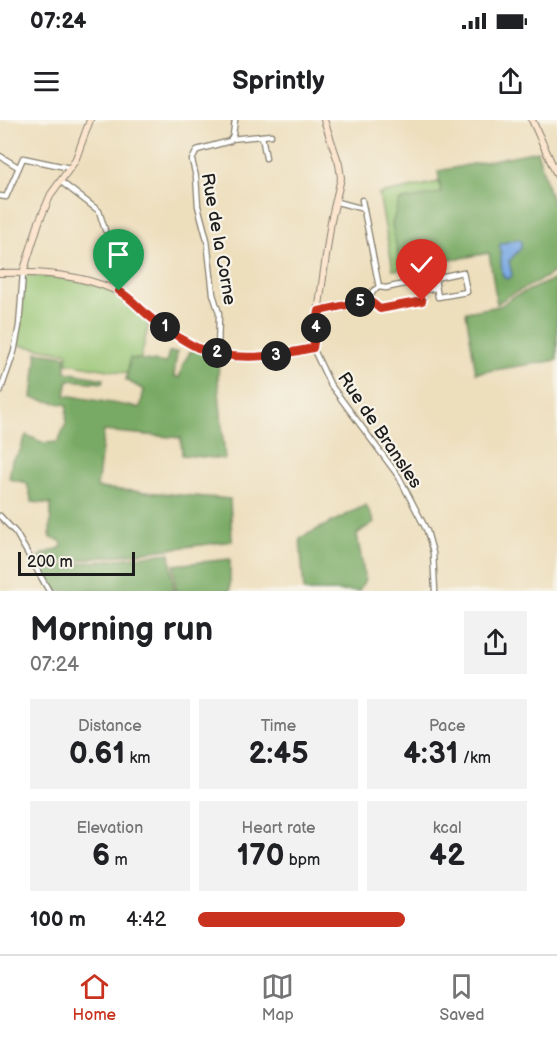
<!DOCTYPE html>
<html lang="en">
<head>
<meta charset="utf-8">
<style>
	body { margin:0; font-family:"Balsamiq Sans",sans-serif; background:#f2f2f2; color:#202124; height:100vh; display:flex; flex-direction:column; font-size:22px; white-space:nowrap }
	* { box-sizing:border-box; margin:0 }
	p { font-size:20px; color:#757577 }
	.icon { flex:none; width:33px; height:33px; fill:none; stroke:currentColor; stroke-width:2; stroke-linecap:round; stroke-linejoin:round }
	.map { position:relative; height:471px; overflow:hidden }
	.sheet { display:flex; flex-direction:column; background:#fff; flex:1 }
	.sheet>* { flex:none }
	.scale { position:absolute; left:18px; bottom:15px; width:117px; box-sizing:border-box; padding-left:6px; border:3px solid #1c1c1c; border-top:0; font-size:16px; line-height:21px; white-space:nowrap; color:#1c1c1c; -webkit-text-stroke:4px #f7f3e8; paint-order:stroke }
	.pin { position:absolute; display:grid; place-items:center; width:51px; height:51px; color:#fff; margin:-62px -26px; border-radius:50% 50% 50% 0; rotate:-45deg; box-shadow:0 0 6px #0007 }
	.pin .icon { rotate:45deg }
	.km { position:absolute; width:30px; height:30px; margin:-15px; border-radius:50%; background:#222; color:#fff; font-size:16px; line-height:30px; text-align:center }
	.round { display:grid; place-items:center; flex:none; width:63px; height:63px; border-radius:0px; background:#f2f2f2 }
	.headline { display:flex; align-items:center; justify-content:space-between; height:102px; padding:0 30px }
	h1 { font-size:33px; font-weight:700; line-height:45px }
	.stats { display:grid; grid-template-columns:repeat(3,1fr); gap:9px; height:102px; padding:6px 30px }
	.stats div { display:grid; align-content:center; border-radius:0px; background:#f2f2f2; text-align:center }
	.stats b { font-size:30px; font-weight:700 }
	.stats small { font-size:16px; font-weight:400 }
	.stats p { font-size:16px }
	ul { padding:0 30px; list-style:none; font-size:20px }
	li { display:grid; grid-template-columns:96px 72px 1fr; align-items:center; height:45px }
	li i { height:15px; border-radius:8px; background:#c8321e }
	.status { display:flex; justify-content:space-between; align-items:center; height:42px; padding:0 30px; background:#fff; direction:ltr }
	.status svg { height:16px; fill:currentColor }
	header { display:flex; justify-content:space-between; align-items:center; height:78px; padding:0 30px; background:#fff; font-size:27px; font-weight:700 }
	.tabs { display:flex; justify-content:space-around; align-items:center; height:84px; border-top:2px solid #e0e0e0; background:#fff; font-size:16px; color:#757577 }
	.tabs a { display:grid; justify-items:center; gap:3px }
	.tabs .selected { color:#c8321e }
	.map>svg:first-child { display:block }
</style>
</head>
<body>
<div class="status"><b>07:24</b><svg viewBox="0 0 49 12"><path d="M0 12V9h3v3zM5 12V6h3v6zM10 12V3h3v9zM15 12V0h3v12zM26 1h20v11H26zM47 4h2v5h-2z"/></svg></div>
<header><svg class="icon" aria-label="menu" viewBox="0 0 24 24"><path d="M4 6h16M4 12h16M4 18h16"/></svg>Sprintly<svg class="icon" aria-label="share" viewBox="0 0 24 24"><path d="M12 15V3M7 8l5-5 5 5M5 13v7h14v-7"/></svg></header>
<div class="map">
<svg width="557" height="471" viewBox="0 0 557 471">
	<rect width="100%" height="100%" fill="#f7f3e8"/>
	<filter id="ink" filterUnits="userSpaceOnUse"><feTurbulence type="fractalNoise" baseFrequency=".0167" numOctaves="2"/><feDisplacementMap in="SourceGraphic" scale="12" xChannelSelector="R" yChannelSelector="G"/><feConvolveMatrix kernelMatrix="1 2 1 2 8 2 1 2 1" color-interpolation-filters="sRGB"/></filter>
	<filter id="wash" filterUnits="userSpaceOnUse"><feTurbulence type="fractalNoise" baseFrequency=".008" numOctaves="4" result="noise"/><feDisplacementMap in="SourceGraphic" scale="24" xChannelSelector="R" yChannelSelector="G"/><feGaussianBlur stdDeviation="1.35" result="paint"/><feColorMatrix in="noise" values="0 0 0 0 0 0 0 0 0 0 0 0 0 0 0 0 0 1.4 0 .05"/><feComposite in="paint" operator="in"/></filter>
	<g filter="url(#wash)">
		<rect width="100%" height="100%" fill="#eddebc"/>
		<g fill="#97c573" stroke="#5a7048" stroke-width="1.5">
			<polygon points="439,62 441,73 392,104 401,149 393,150 379,74"/>
			<path d="M25,155C51,158 81,158 105,169C121,176 135,187 150,197L137,255L67,243L68,233L18,225Z"/>
		</g>
		<g fill="#79aa65" stroke="#4a6340" stroke-width="1.5">
			<path d="M537,31L553,85L557,90V149C540,165 515,169 497,184L489,133L401,149L392,104L399,81L441,73L438,51Z"/>
			<polygon points="557,158 557,240 476,253 466,192 500,186 513,177"/>
			<polygon points="195,230 219,239 218,260 225,339 182,335 181,318 104,311 97,368 230,379 232,421 42,445 39,436 62,427 61,421 50,418 51,384 32,382 27,363 9,359 12,340 19,333 26,315 44,323 58,322 66,303 67,285 32,278 37,232 66,236 66,252 104,259 103,263 68,260 65,275 140,288 144,270 126,260 130,238 166,243 169,232 177,232 174,256 179,258 183,244 190,232"/>
			<polygon points="366,385 374,402 357,414 365,460 359,471 304,471 300,418"/>
			<polygon points="170,433 174,471 56,471 39,448"/>
			<polygon points="230,439 230,471 176,471 174,445"/>
		</g>
		<polygon fill="#79a9e3" stroke="#4a6280" stroke-width="1.5" points="518,119 521,121 521,128 509,141 512,155 510,158 505,159 502,153 500,124"/>
	</g>
	<g filter="url(#ink)">
		<g fill="none" stroke-linecap="round" stroke-linejoin="round">
			<g stroke="#847d6c" stroke-width="7">
				<g id="street">
					<polyline points="262,16 266,38"/>
					<polyline points="231,19 271,15"/>
					<polyline points="0,36 18,47"/>
					<polyline points="60,61 99,91 105,110"/>
					<polyline points="0,76 6,77 23,38 70,48"/>
					<polyline points="362,80 379,167"/>
					<polyline points="337,82 364,89"/>
					<polygon points="463,152 467,172 438,177 435,158"/>
					<polygon points="418,161 422,181 380,189 369,180 373,171 379,167 386,168"/>
					<polyline points="420,171 436,168"/>
					<polyline points="319,191 369,180"/>
					<polyline points="313,228 330,264 399,357 427,411 433,433 435,471"/>
					<polyline points="218,233 219,193 213,174 207,120 198,86 196,57 192,40 197,30 230,21 233,15 235,0"/>
					<polyline points="0,272 14,232 19,206 23,153"/>
					<polyline points="0,396 16,413 49,471"/>
				</g>
			</g>
			<g stroke="#847d6c" stroke-width="8">
				<g id="secondary">
					<polyline points="532,0 557,55"/>
					<path d="M0,153C39,152 81,154 117,171C133,178 143,193 157,202C169,211 182,220 196,227C231,245 277,236 313,228L331,101L341,58L339,44L324,0"/>
					<polyline points="23,153 39,102 51,74 75,41 90,0"/>
				</g>
			</g>
			<use href="#street" stroke="#fff" stroke-width="4.5"/>
			<use href="#secondary" stroke="#fce5cf" stroke-width="6"/>
		</g>
	</g>
	<g fill="none" stroke-linecap="round" stroke-linejoin="round" filter="url(#ink)">
		<g stroke="#fff" stroke-width="12">
			<path id="route" d="M119,171C133,179 142,192 155,201C168,210 184,222 198,228C236,243 276,236 313,228L319,191L369,180L380,189L422,181"/>
		</g>
		<use href="#route" stroke="#c8321e" stroke-width="8"/>
	</g>
	<g text-anchor="middle" stroke-width="4.5" stroke-linejoin="round" paint-order="stroke">
		<g font-size="18" fill="#1c1c1c" stroke="#f7f3e8">
			<text transform="translate(219 119) rotate(80)" y="6">Rue de la Corne</text>
			<text transform="translate(380 310) rotate(56)" y="6">Rue de Bransles</text>
		</g>
	</g>
</svg>
<div class="scale">200 m</div>
<div class="pin" style="left:119px;top:171px;background:#1e9e55"><svg class="icon" aria-label="arrive" viewBox="0 0 24 24"><path d="M6 21V4h12l-3 4 3 4H6"/></svg></div>
<div class="pin" style="left:422px;top:181px;background:#d93025"><svg class="icon" aria-label="check" viewBox="0 0 24 24"><path d="M5 12l5 5 9-10"/></svg></div>
<b class="km" style="left:165px;top:207px">1</b>
<b class="km" style="left:217px;top:233px">2</b>
<b class="km" style="left:276px;top:236px">3</b>
<b class="km" style="left:316px;top:208px">4</b>
<b class="km" style="left:360px;top:182px">5</b>
</div>
<section class="sheet">
<div class="headline"><div><h1>Morning run</h1><p>07:24</p></div><a class="round"><svg class="icon" aria-label="share" viewBox="0 0 24 24"><path d="M12 15V3M7 8l5-5 5 5M5 13v7h14v-7"/></svg></a></div>
<div class="stats">
<div><p>Distance</p><b>0.61<small> km</small></b></div>
<div><p>Time</p><b>2:45</b></div>
<div><p>Pace</p><b>4:31<small> /km</small></b></div>
</div>
<div class="stats">
<div><p>Elevation</p><b>6<small> m</small></b></div>
<div><p>Heart rate</p><b>170<small> bpm</small></b></div>
<div><p>kcal</p><b>42</b></div>
</div>
<ul>
<li><b>100 m</b>4:42<i style="width:63%"></i></li>
</ul>
</section>
<nav class="tabs">
<a class="selected"><svg class="icon" aria-label="home" viewBox="0 0 24 24"><path d="M3 11l9-7 9 7M6 9v11h12V9"/></svg>Home</a>
<a><svg class="icon" aria-label="map" viewBox="0 0 24 24"><path d="M3 6l6-2 6 2 6-2v14l-6 2-6-2-6 2zM9 4v14M15 6v14"/></svg>Map</a>
<a><svg class="icon" aria-label="saved" viewBox="0 0 24 24"><path d="M7 4h10v16l-5-4-5 4z"/></svg>Saved</a>
</nav>
</body>
</html>
